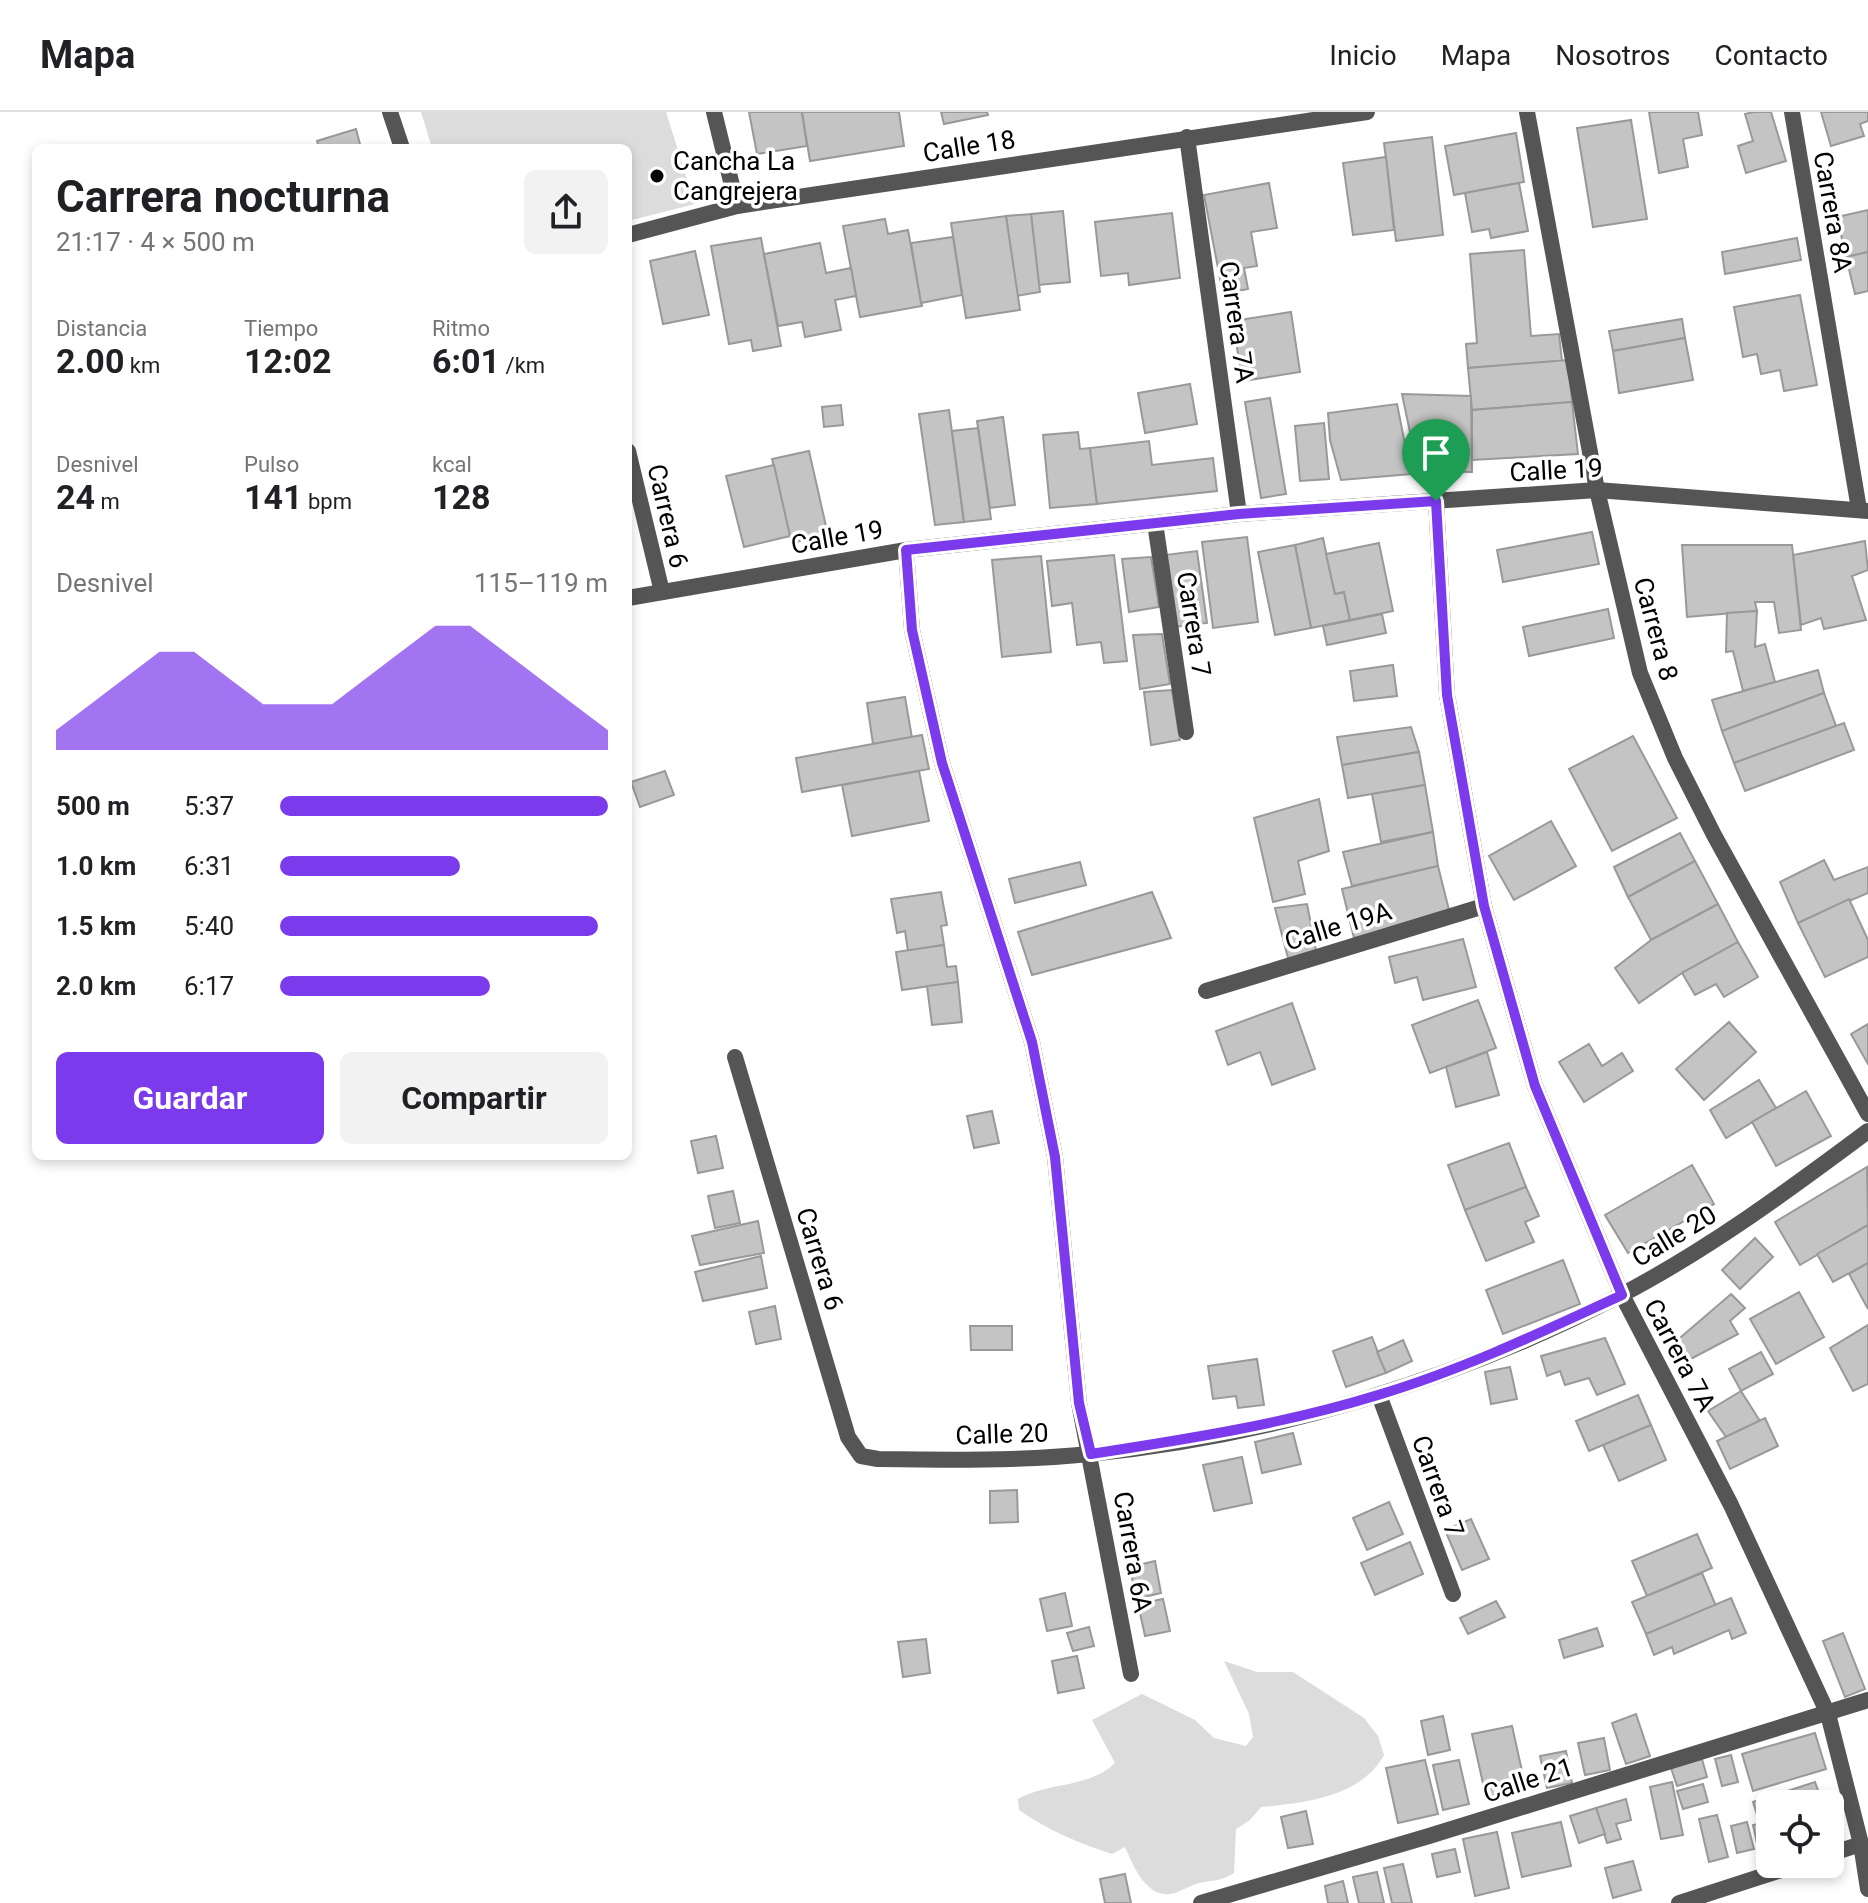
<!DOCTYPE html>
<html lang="es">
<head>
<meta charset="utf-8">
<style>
	body { margin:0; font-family:Roboto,sans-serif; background:#f2f2f2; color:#202124; height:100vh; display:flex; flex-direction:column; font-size:30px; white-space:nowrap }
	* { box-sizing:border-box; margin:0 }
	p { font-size:26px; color:#757577 }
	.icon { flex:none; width:44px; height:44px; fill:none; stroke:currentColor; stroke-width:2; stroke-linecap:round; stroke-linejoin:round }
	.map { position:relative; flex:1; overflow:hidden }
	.sheet { position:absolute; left:32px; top:32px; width:600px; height:1016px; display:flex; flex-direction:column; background:#fff; border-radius:12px; box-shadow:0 4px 12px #0003 }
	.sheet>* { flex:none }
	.tools { position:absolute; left:1756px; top:1678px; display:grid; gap:16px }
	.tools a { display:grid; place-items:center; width:88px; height:88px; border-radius:12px; background:#fff; box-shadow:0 4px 12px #0003; font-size:40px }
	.pin { position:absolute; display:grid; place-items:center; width:68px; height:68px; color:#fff; margin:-82px -34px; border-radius:50% 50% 50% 0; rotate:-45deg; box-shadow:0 0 8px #0007 }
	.pin .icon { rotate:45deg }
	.round { display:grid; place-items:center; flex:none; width:84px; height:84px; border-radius:12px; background:#f2f2f2 }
	.headline { display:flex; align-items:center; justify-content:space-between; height:136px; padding:0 24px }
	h1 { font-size:44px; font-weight:700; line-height:60px }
	.stats { display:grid; grid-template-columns:repeat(3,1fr); gap:12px; height:136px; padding:8px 24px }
	.stats div { display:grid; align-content:center }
	.stats b { font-size:34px; font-weight:700 }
	.stats small { font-size:22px; font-weight:400 }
	.stats p { font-size:22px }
	.chart { height:224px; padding:16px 24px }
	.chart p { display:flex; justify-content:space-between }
	.chart svg { width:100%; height:144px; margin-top:8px; fill:#7c3aed; opacity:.7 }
	.action { display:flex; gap:16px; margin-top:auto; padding:16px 24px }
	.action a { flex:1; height:92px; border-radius:12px; background:#7c3aed; color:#fff; font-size:32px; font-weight:700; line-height:92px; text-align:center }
	.action a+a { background:#f2f2f2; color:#202124 }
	ul { padding:0 24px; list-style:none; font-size:26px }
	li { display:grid; grid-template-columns:128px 96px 1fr; align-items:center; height:60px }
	li i { height:20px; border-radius:10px; background:#7c3aed }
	header { display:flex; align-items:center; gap:48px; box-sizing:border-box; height:112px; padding:0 40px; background:#fff; border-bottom:2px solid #e0e0e0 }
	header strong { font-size:38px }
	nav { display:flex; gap:44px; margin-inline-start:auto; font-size:28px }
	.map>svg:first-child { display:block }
</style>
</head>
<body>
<header>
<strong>Mapa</strong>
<nav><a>Inicio</a><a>Mapa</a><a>Nosotros</a><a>Contacto</a></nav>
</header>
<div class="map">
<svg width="1868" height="1791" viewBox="0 0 1868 1791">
	<rect width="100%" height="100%" fill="#fff"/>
	<g fill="#dcdcdc">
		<polygon points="421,0 666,0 695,92 628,109 628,36 432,36"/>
		<path d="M1224,1549L1257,1560H1293L1364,1606L1378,1624L1384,1643C1361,1685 1305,1691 1261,1695L1250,1708L1236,1717L1234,1761C1222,1769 1213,1768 1199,1771C1191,1773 1183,1778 1175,1781C1147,1789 1134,1755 1125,1735L1112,1742C1080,1732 1046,1717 1019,1698L1018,1687C1048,1670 1090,1676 1115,1651L1092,1608L1142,1582L1195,1608L1214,1626L1246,1634L1253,1625L1249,1602Z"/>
	</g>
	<g fill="#c4c4c4" stroke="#999" stroke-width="2">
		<polygon points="749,0 802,0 807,34 757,42"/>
		<polygon points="802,0 899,0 904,34 810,49"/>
		<polygon points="941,0 987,0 988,3 944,12"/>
		<polygon points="1649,0 1698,0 1702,23 1683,27 1688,55 1659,61"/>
		<polygon points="1754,0 1771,0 1786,49 1746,61 1738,34 1753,29 1745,2"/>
		<polygon points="1821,0 1868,0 1868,9 1860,12 1864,24 1831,34"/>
		<polygon points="1631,8 1647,107 1593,115 1577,16"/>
		<polygon points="356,17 361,36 319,36 317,29"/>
		<polygon points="1516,21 1524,70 1454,83 1445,34"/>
		<polygon points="1432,25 1443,123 1396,129 1384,31"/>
		<polygon points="1386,45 1394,118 1353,123 1343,51"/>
		<polygon points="1269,71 1277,116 1251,120 1257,154 1244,156 1248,177 1223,182 1204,83"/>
		<polygon points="1519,71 1528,119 1491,126 1489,117 1472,120 1465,81"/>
		<polygon points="1868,98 1868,140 1846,145 1837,105"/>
		<polygon points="1063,99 1070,170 1038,173 1031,102"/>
		<polygon points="1172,101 1180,166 1129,173 1128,161 1101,164 1095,110"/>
		<polygon points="1031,102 1040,180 1016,184 1006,104"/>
		<polygon points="1006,104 1020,198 966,206 951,111"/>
		<polygon points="885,107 888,122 908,118 922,194 860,205 843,114"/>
		<polygon points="953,125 962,183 921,191 911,131"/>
		<polygon points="761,126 781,234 753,239 751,228 729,232 711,134"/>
		<polygon points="1797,126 1801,148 1725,162 1722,140"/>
		<polygon points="820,131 826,161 851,156 856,184 835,188 841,218 805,225 802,210 778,214 764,142"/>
		<polygon points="1524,138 1531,224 1559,222 1562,249 1468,256 1466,232 1477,231 1470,142"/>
		<polygon points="695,139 709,203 663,212 650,149"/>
		<polygon points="1868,140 1868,179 1855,182 1846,145"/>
		<polygon points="1800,183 1817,273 1784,279 1780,258 1761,262 1757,242 1743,245 1734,195"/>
		<polygon points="1291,200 1300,260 1243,269 1232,209"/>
		<polygon points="1682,207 1685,226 1613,239 1609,219"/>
		<polygon points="1685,226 1693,268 1619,281 1613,239"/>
		<polygon points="1568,248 1572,290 1472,298 1468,256"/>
		<polygon points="1190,272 1197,312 1145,321 1138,281"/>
		<polygon points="1402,282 1471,284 1472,360 1418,359"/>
		<polygon points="1270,286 1286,382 1261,386 1245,290"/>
		<polygon points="1572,290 1578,342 1472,348 1472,298"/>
		<polygon points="1397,292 1411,362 1341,368 1330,328 1328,301"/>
		<polygon points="841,293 843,313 824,315 822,295"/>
		<polygon points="949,298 964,410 935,413 919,302"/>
		<polygon points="1003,305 1015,393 990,396 977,309"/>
		<polygon points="1324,311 1329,367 1300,369 1295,314"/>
		<polygon points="978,316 991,407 964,410 952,319"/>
		<polygon points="1078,320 1080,337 1090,336 1097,392 1050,396 1043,323"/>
		<polygon points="1149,329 1152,353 1213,346 1217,379 1097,392 1090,336"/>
		<polygon points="809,339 828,423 791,431 772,347"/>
		<polygon points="774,353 790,424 744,435 726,364"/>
		<polygon points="1592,420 1599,452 1503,470 1497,438"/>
		<polygon points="1247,425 1258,510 1213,516 1202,430"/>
		<polygon points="1323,426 1335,482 1344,480 1350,508 1311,516 1295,433"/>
		<polygon points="1865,429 1868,458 1852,464 1866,508 1824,517 1821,506 1801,513 1793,443"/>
		<polygon points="1379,431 1393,499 1350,508 1344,480 1335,482 1326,442"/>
		<polygon points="1295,433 1311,516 1275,523 1258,440"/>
		<polygon points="1682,433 1792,433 1801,518 1779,521 1774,490 1755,490 1757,499 1687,505"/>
		<polygon points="1197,439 1207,511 1175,515 1165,443"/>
		<polygon points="1114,443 1127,549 1104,551 1101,530 1077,533 1072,491 1052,494 1047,449"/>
		<polygon points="1041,444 1051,540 1002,545 992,448"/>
		<polygon points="1151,445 1159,495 1129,500 1122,447"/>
		<polygon points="1608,497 1614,526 1529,544 1523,515"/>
		<polygon points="1757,499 1755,535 1765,532 1775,570 1743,579 1733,539 1726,540 1727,501"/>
		<polygon points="1382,502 1386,521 1327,533 1323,514"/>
		<polygon points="1162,522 1170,572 1140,577 1133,523"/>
		<polygon points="1393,553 1397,584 1354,589 1350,559"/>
		<polygon points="1818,558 1824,581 1722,619 1712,588"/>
		<polygon points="1172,578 1180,628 1151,633 1144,580"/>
		<polygon points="1824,581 1836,614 1734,651 1722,619"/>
		<polygon points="905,585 912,626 873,632 867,591"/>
		<polygon points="1844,611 1854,638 1745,679 1734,651"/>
		<polygon points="1411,615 1419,640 1342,653 1337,625"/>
		<polygon points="922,623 929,657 802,680 796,646"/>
		<polygon points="1633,624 1677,706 1612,739 1569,657"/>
		<polygon points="1419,640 1425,673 1348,686 1342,653"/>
		<polygon points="665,659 674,683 640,695 631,670"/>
		<polygon points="919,659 929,709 852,724 842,673"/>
		<polygon points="1425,673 1433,720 1381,730 1372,682"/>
		<polygon points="1319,687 1329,739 1298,749 1305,782 1273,790 1254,706"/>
		<polygon points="1551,709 1576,754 1514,788 1489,744"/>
		<polygon points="1433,720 1438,754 1352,774 1343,740"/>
		<polygon points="1680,721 1695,749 1628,785 1614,755"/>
		<polygon points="1824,748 1834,768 1868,755 1868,781 1798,811 1780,770"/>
		<polygon points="1695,749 1718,792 1651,828 1628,785"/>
		<polygon points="1080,750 1086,773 1015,791 1009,767"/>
		<polygon points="1438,754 1450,802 1354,826 1342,777"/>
		<polygon points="941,780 947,813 941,814 944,833 908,839 905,819 897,821 891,787"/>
		<polygon points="1152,780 1171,826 1032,863 1018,820"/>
		<polygon points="1849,787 1868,828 1868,845 1825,865 1798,811"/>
		<polygon points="1307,792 1317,843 1288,846 1275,796"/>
		<polygon points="1718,792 1738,830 1682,861 1639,891 1615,856 1651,828"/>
		<polygon points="1463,827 1476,875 1423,888 1417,865 1395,871 1389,845"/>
		<polygon points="1738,830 1758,865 1724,885 1716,872 1695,883 1682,861"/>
		<polygon points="944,833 947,855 956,854 958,870 902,878 896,840"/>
		<polygon points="958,870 962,910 932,913 927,874"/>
		<polygon points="1478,888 1496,936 1430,961 1412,913"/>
		<polygon points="1292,891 1315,957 1272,973 1260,940 1228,953 1216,919"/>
		<polygon points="1729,910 1756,940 1704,988 1676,957"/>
		<polygon points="1868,912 1868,952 1851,922"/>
		<polygon points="1589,932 1602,954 1622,941 1633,959 1584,990 1559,950"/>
		<polygon points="1487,940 1499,983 1456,995 1446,955"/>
		<polygon points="1759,968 1776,996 1726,1026 1710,998"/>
		<polygon points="1806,979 1831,1024 1776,1054 1752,1010"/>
		<polygon points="992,999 999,1031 974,1036 967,1004"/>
		<polygon points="716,1024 723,1056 698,1061 691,1029"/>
		<polygon points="1509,1031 1526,1075 1465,1098 1448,1053"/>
		<polygon points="1692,1053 1714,1092 1628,1141 1605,1103"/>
		<polygon points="1867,1055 1868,1113 1800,1153 1775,1110"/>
		<polygon points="1526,1075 1539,1104 1525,1110 1534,1130 1486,1149 1465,1098"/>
		<polygon points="733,1079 740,1111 715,1116 708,1084"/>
		<polygon points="758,1109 764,1141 700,1153 692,1124"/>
		<polygon points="1868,1113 1868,1151 1833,1170 1817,1142"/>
		<polygon points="1755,1126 1773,1145 1740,1177 1722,1158"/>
		<polygon points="761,1144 767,1176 703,1189 695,1160"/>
		<polygon points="1563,1148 1580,1192 1503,1222 1486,1178"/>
		<polygon points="1868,1151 1868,1197 1849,1162"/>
		<polygon points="1799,1180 1824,1225 1776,1252 1750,1207"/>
		<polygon points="1731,1182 1745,1196 1730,1209 1738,1222 1683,1251 1674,1231"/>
		<polygon points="775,1194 781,1227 756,1232 749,1200"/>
		<polygon points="1868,1213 1868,1272 1853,1279 1830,1236"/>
		<polygon points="970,1214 1012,1214 1012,1238 971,1238"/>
		<polygon points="1372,1225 1386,1261 1346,1275 1333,1239"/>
		<polygon points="1605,1226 1625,1272 1597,1283 1589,1266 1565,1273 1560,1259 1547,1264 1541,1244"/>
		<polygon points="1403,1228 1412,1249 1386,1261 1377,1240"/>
		<polygon points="1761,1240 1773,1262 1741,1279 1729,1257"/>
		<polygon points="1257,1247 1264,1293 1238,1296 1236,1284 1213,1287 1208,1254"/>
		<polygon points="1510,1255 1517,1287 1491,1292 1485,1260"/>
		<polygon points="1741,1279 1760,1309 1726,1325 1708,1299"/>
		<polygon points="1638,1283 1651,1313 1589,1339 1576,1309"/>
		<polygon points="1765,1306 1778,1334 1730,1357 1717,1329"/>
		<polygon points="1651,1313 1666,1348 1619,1369 1603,1333"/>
		<polygon points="1293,1321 1301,1352 1262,1361 1255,1330"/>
		<polygon points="1242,1345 1252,1391 1214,1399 1203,1353"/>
		<polygon points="1017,1378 1018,1410 990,1411 990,1379"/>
		<polygon points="1389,1390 1403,1422 1367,1438 1353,1406"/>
		<polygon points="1471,1407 1489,1447 1462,1458 1445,1418"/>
		<polygon points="1697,1422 1712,1456 1647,1484 1632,1449"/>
		<polygon points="1410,1430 1423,1462 1375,1483 1361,1451"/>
		<polygon points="1155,1449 1161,1481 1136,1487 1130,1455"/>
		<polygon points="1702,1461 1716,1494 1646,1522 1632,1490"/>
		<polygon points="1065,1481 1072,1514 1047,1519 1040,1487"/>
		<polygon points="1731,1486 1746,1521 1732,1527 1729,1518 1674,1542 1672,1535 1654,1543 1646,1522"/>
		<polygon points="1163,1487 1170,1519 1145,1524 1138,1492"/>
		<polygon points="1496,1489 1505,1505 1468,1522 1460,1506"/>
		<polygon points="1089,1515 1094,1534 1073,1539 1067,1521"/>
		<polygon points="1597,1516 1603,1534 1564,1546 1559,1528"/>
		<polygon points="1843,1521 1865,1577 1845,1585 1823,1529"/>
		<polygon points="926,1527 930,1561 903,1565 898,1530"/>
		<polygon points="1077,1544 1084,1576 1058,1581 1052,1549"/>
		<polygon points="1636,1602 1650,1644 1626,1652 1612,1611"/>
		<polygon points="1443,1604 1450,1638 1428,1643 1421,1609"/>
		<polygon points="1512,1614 1526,1677 1486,1685 1472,1622"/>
		<polygon points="1815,1621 1826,1657 1753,1679 1742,1642"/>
		<polygon points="1604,1626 1610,1658 1585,1663 1578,1631"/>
		<polygon points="1566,1639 1572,1671 1547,1676 1540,1644"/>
		<polygon points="1731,1643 1738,1670 1722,1674 1715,1647"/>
		<polygon points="1702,1647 1707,1665 1677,1674 1671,1656"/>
		<polygon points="1425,1648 1438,1702 1398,1711 1386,1656"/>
		<polygon points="1459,1648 1469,1692 1443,1698 1433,1653"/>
		<polygon points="1672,1670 1683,1723 1661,1727 1650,1675"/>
		<polygon points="1815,1670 1822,1689 1811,1692 1770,1692 1770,1705 1759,1709 1753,1690"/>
		<polygon points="1703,1672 1708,1690 1683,1697 1677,1679"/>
		<polygon points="1626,1687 1631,1708 1616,1712 1621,1727 1607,1731 1596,1696"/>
		<polygon points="1596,1696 1605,1722 1579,1731 1570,1704"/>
		<polygon points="1306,1699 1313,1732 1288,1736 1281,1705"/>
		<polygon points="1717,1703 1728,1745 1709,1750 1699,1707"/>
		<polygon points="1561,1710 1571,1754 1522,1765 1512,1721"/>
		<polygon points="1747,1710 1754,1737 1737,1741 1731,1714"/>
		<polygon points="1769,1710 1770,1738 1759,1741 1753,1713"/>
		<polygon points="1497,1720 1509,1776 1475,1784 1463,1727"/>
		<polygon points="1455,1737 1460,1760 1437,1765 1432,1742"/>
		<polygon points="1633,1749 1641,1778 1613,1786 1605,1756"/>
		<polygon points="1403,1752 1412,1791 1392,1791 1384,1756"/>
		<polygon points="1377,1760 1384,1791 1359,1791 1353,1765"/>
		<polygon points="1125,1762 1131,1791 1105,1791 1100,1767"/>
		<polygon points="1343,1769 1348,1791 1328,1791 1325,1774"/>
	</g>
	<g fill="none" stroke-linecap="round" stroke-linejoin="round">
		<g stroke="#555" stroke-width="16">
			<polyline points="390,0 402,36"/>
			<polyline points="714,0 737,94"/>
			<polyline points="1527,0 1597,378 1640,561 1675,646 1714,723 1868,1002"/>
			<polyline points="1792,0 1859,397"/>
			<polyline points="1187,25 1239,402"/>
			<polyline points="628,123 737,94 1367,0"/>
			<polyline points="628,339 662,480"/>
			<polyline points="1436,389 1447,583 1484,794 1535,974 1622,1183 1731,1393 1828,1602 1861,1732 1868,1777"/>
			<polyline points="1155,411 1186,620"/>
			<polyline points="906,438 912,518 942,651 1032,930 1055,1045 1079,1291 1131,1562"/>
			<polyline points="628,486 906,438 1239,402 1597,378 1868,399"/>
			<polyline points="1206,879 1484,794"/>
			<path d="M735,945L848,1325L861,1344L878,1347C948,1348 1019,1349 1090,1342C1273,1324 1457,1268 1621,1183C1709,1137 1789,1078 1868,1019"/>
			<polyline points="1379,1283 1453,1482"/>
			<polyline points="1830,1742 1861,1732"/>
			<polyline points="1201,1791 1429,1724 1868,1588"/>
			<polyline points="1679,1791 1800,1752"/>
		</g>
	</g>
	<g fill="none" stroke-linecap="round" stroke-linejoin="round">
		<g stroke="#fff" stroke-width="16">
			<path id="route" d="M1436,389L1447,583L1484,794L1535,974L1622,1183C1542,1220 1462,1258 1378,1283C1284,1312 1188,1327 1091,1342L1079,1291L1055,1045L1032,930L942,651L912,518L906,438L1239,402Z"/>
		</g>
		<use href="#route" stroke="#7c3aed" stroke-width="10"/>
	</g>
	<circle fill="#000" stroke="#fff" stroke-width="3" cx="657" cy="64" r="8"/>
	<g text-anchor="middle" stroke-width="7" stroke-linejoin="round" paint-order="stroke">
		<g font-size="26" fill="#000" stroke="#fff">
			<text transform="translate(969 34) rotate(-9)" y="9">Calle 18</text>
			<text transform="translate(1833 100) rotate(80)" y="9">Carrera 8A</text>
			<text transform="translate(1237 210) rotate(82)" y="9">Carrera 7A</text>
			<text transform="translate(1556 358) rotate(-3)" y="9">Calle 19</text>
			<text transform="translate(668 404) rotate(77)" y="9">Carrera 6</text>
			<text transform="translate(837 425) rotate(-10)" y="9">Calle 19</text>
			<text transform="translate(1194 512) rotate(81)" y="9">Carrera 7</text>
			<text transform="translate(1656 517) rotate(75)" y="9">Carrera 8</text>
			<text transform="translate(1338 814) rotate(-17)" y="9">Calle 19A</text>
			<text transform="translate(1674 1124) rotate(-31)" y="9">Calle 20</text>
			<text transform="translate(820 1147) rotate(73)" y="9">Carrera 6</text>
			<text transform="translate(1680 1243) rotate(62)" y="9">Carrera 7A</text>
			<text transform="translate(1002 1322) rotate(-2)" y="9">Calle 20</text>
			<text transform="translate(1438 1374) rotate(70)" y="9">Carrera 7</text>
			<text transform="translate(1133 1440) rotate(80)" y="9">Carrera 6A</text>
			<text transform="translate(1528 1668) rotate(-18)" y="9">Calle 21</text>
		</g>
		<g font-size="26" fill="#000" stroke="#fff" text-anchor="start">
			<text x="673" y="58">Cancha La<tspan x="673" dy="30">Cangrejera</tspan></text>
		</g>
	</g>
</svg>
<div class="tools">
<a><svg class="icon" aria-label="locate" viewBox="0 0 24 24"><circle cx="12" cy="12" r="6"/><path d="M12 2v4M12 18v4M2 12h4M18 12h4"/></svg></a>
</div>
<div class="pin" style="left:1436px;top:389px;background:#1e9e55"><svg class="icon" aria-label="arrive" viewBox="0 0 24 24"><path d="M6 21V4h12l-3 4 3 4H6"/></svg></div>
<section class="sheet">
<div class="headline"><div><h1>Carrera nocturna</h1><p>21:17 · 4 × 500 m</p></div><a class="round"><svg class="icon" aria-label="share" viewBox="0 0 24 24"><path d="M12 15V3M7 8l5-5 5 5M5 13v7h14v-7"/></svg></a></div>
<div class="stats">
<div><p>Distancia</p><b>2.00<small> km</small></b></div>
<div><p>Tiempo</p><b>12:02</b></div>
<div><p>Ritmo</p><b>6:01<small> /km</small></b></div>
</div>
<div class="stats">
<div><p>Desnivel</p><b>24<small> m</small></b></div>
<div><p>Pulso</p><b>141<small> bpm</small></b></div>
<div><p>kcal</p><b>128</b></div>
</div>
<div class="chart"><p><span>Desnivel</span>115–119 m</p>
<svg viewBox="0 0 160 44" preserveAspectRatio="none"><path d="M0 44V38L10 30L20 22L30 14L40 14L50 22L60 30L70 30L80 30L90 22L100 14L110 6L120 6L130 14L140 22L150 30L160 38V44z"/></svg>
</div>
<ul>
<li><b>500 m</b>5:37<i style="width:100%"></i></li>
<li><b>1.0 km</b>6:31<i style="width:55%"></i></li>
<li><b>1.5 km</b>5:40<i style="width:97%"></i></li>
<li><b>2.0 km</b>6:17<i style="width:64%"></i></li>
</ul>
<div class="action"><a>Guardar</a><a>Compartir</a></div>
</section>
</div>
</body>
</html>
